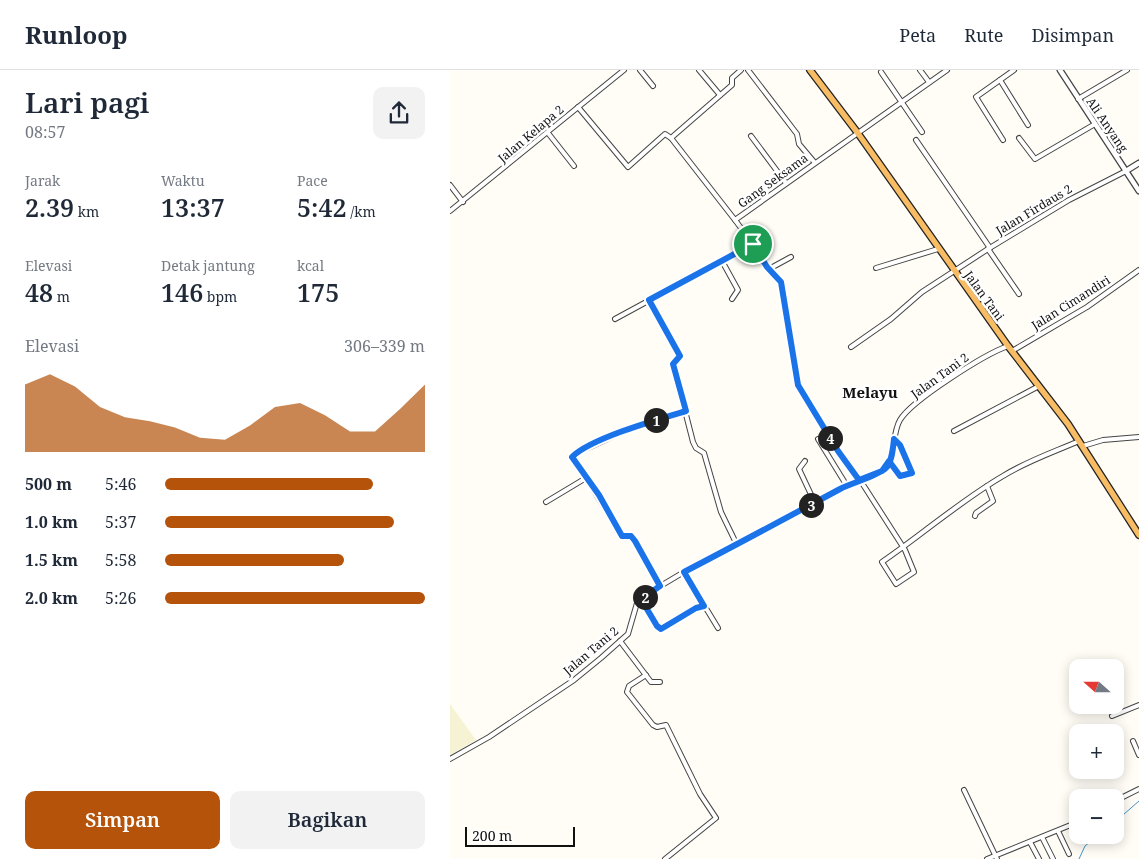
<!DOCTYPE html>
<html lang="id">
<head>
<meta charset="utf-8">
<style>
	body { margin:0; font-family:"Noto Serif",serif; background:#f2f2f3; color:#1f2937; height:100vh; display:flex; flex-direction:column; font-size:19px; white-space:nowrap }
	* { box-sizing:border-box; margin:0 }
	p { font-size:16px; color:#747a83 }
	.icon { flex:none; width:28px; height:28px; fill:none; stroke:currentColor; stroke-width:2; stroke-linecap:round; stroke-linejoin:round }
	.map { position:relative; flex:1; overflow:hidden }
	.details { display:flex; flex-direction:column; background:#fff; width:450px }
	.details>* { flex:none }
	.needle { width:32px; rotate:291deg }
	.tools { position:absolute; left:619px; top:589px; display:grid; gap:10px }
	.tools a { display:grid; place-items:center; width:55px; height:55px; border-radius:10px; background:#fff; box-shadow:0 2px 12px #0003; font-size:25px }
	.scale { position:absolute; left:15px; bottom:12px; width:110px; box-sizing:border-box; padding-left:5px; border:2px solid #111; border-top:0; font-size:14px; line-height:18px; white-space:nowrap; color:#111; -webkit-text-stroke:4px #fff; paint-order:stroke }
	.pin { position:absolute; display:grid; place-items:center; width:42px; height:42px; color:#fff; margin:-21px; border:2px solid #fff; border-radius:50%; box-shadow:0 1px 5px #0007 }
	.km { position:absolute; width:25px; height:25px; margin:-12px; border-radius:50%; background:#222; color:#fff; font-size:14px; line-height:25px; text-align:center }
	.round { display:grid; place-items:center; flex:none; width:52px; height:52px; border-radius:10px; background:#f2f2f3 }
	.overview { display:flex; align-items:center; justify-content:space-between; height:85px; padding:0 25px }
	h1 { font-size:28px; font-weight:600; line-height:38px }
	.stats { display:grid; grid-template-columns:repeat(3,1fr); gap:8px; height:85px; padding:5px 25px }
	.stats div { display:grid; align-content:center }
	.stats b { font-size:25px; font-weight:600 }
	.stats small { font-size:14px; font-weight:400 }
	.stats p { font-size:14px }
	.chart { height:140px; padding:10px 25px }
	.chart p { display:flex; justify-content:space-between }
	.chart svg { width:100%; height:90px; margin-top:5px; fill:#b45309; opacity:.7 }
	.action { display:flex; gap:10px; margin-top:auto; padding:10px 25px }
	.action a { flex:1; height:58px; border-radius:10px; background:#b45309; color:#fff; font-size:20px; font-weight:600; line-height:58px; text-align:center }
	.action a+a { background:#f2f2f3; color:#1f2937 }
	ul { padding:0 25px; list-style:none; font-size:16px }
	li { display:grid; grid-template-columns:80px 60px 1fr; align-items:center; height:38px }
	li i { height:12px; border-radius:6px; background:#b45309 }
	header { display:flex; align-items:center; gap:30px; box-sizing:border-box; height:70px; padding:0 25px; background:#fff; border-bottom:1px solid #e0e1e3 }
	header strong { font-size:24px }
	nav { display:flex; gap:28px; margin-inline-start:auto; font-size:18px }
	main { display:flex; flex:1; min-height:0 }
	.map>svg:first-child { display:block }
</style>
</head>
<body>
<header>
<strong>Runloop</strong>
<nav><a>Peta</a><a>Rute</a><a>Disimpan</a></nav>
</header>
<main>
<section class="details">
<div class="overview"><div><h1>Lari pagi</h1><p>08:57</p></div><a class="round"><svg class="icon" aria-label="share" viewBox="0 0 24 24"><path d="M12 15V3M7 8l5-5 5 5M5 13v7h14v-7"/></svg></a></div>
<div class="stats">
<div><p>Jarak</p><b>2.39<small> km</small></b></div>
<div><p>Waktu</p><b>13:37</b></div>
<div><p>Pace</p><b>5:42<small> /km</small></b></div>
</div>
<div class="stats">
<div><p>Elevasi</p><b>48<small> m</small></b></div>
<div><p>Detak jantung</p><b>146<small> bpm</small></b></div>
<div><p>kcal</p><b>175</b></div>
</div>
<div class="chart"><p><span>Elevasi</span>306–339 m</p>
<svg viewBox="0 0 160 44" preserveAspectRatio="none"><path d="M0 44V11L10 6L20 12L30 22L40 27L50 29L60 32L70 37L80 38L90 31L100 22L110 20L120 26L130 34L140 34L150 23L160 11V44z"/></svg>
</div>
<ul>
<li><b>500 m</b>5:46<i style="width:80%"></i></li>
<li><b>1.0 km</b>5:37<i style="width:88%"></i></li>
<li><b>1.5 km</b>5:58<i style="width:69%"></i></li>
<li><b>2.0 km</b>5:26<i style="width:100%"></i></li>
</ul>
<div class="action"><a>Simpan</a><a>Bagikan</a></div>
</section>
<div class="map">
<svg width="689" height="789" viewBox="0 0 689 789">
	<rect width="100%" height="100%" fill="#fffdf5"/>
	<polygon fill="#f6f3d4" points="0,634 26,670 0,685"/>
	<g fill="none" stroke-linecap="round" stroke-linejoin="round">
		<g stroke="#3f96cf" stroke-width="1">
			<polyline points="665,752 689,731"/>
			<polyline points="629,789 635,776 648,765"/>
		</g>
		<g stroke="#444" stroke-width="6">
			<g id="minor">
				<polyline points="190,0 203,16"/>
				<polyline points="249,0 270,25"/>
				<polyline points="298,0 347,64 349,74 365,93"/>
				<polyline points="470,0 479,12"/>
				<polyline points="431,2 472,62"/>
				<polyline points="550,10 578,55"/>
				<polyline points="628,29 677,0"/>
				<polyline points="128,37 178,97 215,64 221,68 282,15 282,8 291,0"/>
				<polyline points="98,63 124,96"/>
				<polyline points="301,66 336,113"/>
				<polyline points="221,68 285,150 497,0"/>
				<polyline points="569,68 585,89 645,54"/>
				<polyline points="466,70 540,178"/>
				<polyline points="553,70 526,27 564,0"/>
				<polyline points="0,115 13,132"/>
				<polyline points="0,141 174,0"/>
				<polyline points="285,150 303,174"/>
				<polyline points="538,179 569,224"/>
				<polyline points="272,191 288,220 282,229"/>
				<polyline points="426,198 488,179"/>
				<polyline points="319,199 341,187"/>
				<polyline points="199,231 230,286 223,294 243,372 246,378 254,383 271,442 287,475"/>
				<path d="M165,249L303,174L317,197L331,212L349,315L388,381L412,413L455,480L464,502L446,514L432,492C473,464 510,431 553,406C577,391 604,382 629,371"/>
				<polyline points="401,277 441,249 472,222 538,179 619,130 676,101"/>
				<polyline points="562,281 637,237 689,200"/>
				<polyline points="504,361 589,316"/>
				<polyline points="368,369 397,416"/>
				<polyline points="633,376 653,370 689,367"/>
				<polyline points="355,391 349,399 365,433"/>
				<polyline points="439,391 450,406 462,403 450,375 444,369"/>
				<polyline points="136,408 122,388 123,385 181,358 236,341"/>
				<polyline points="96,432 136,408 172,466 181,466 185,471 210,516"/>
				<polyline points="525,446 526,443 543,431 537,416"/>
				<polyline points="234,502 268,558"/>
				<polyline points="191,529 207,556 211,559 248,537 254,537"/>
				<polyline points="170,571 201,612 210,612"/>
				<polyline points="196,605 179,616 177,622 203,655 207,657 216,655 250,724 266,748 215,789"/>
				<polyline points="662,646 689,635"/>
				<polyline points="683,671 689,685"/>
				<path d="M0,689L39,667L124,610L151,588L178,564L187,533L197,524L234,502L359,435L432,401C447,390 441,365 450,350C462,330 535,284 558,276"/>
				<polyline points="514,720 547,789"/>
				<polyline points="665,731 689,719"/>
				<polyline points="608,761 619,784"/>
				<polyline points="592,767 603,789"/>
				<polyline points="580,772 589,789"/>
				<polyline points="537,789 628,752"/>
			</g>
		</g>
		<g stroke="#444" stroke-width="7">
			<g id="tertiary">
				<polyline points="610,0 689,121"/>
				<polyline points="676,101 689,93"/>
			</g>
		</g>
		<g stroke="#222" stroke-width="8">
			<polyline id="trunk" points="360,0 407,62 558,276 618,354 689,465"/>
		</g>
		<use href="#minor" stroke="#fff" stroke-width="4"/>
		<use href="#tertiary" stroke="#fff" stroke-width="4.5"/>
		<use href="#trunk" stroke="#f7bc64" stroke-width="5.5"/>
	</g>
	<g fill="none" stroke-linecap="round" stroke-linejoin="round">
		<g stroke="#fff" stroke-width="10">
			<path id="route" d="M303,174L199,230L230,286L223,294L236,341C209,349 141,368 122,387L149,425L172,466H181L185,471L210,516L191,529L207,556L211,559L246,538L254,536L234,502C286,475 338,447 390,419C401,413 428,406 436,398C442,392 443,378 444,369L450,375L462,403L450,406L439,391L432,401L409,410L388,381L348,315L331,212L317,197L303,174"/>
		</g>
		<use href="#route" stroke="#1a73e8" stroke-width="6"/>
	</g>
	<g text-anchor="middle" stroke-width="5" stroke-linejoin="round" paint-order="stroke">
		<g font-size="12" fill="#111" stroke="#fff">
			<text transform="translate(657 55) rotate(56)" y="4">Ali Anyang</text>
			<text transform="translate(81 64) rotate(-40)" y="4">Jalan Kelapa 2</text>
			<text transform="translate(323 111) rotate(-36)" y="4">Gang Seksama</text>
			<text transform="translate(584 140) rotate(-31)" y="4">Jalan Firdaus 2</text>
			<text transform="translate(534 226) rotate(54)" y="4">Jalan Tani</text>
			<text transform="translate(621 233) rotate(-32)" y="4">Jalan Cimandiri</text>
			<text transform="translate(490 306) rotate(-36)" y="4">Jalan Tani 2</text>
			<text transform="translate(141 581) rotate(-40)" y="4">Jalan Tani 2</text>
		</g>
		<g font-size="15" font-weight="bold" fill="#111" stroke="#fff">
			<text x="420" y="328">Melayu</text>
		</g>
	</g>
</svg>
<div class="tools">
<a><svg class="needle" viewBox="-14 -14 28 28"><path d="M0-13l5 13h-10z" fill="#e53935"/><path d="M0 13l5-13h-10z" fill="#747a83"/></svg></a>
<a>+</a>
<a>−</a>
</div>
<div class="scale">200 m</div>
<div class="pin" style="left:303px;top:174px;background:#1e9e55"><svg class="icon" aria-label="arrive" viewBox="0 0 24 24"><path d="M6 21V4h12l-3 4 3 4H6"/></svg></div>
<b class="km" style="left:206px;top:350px">1</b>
<b class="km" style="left:195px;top:527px">2</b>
<b class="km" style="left:361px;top:435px">3</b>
<b class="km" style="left:380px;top:368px">4</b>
</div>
</main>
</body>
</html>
